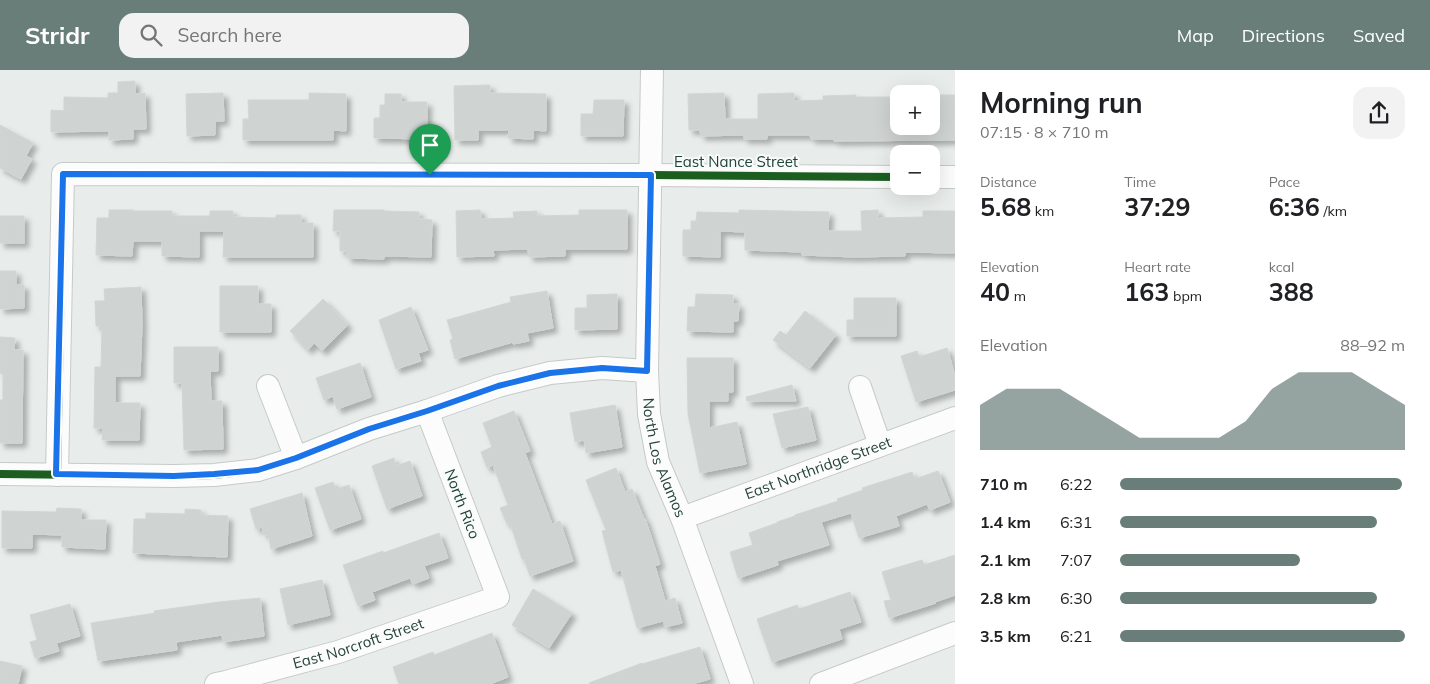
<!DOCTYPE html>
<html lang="en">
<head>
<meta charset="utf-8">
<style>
	body { margin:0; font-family:Mulish,sans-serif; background:#f2f2f2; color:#202124; height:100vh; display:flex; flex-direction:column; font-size:19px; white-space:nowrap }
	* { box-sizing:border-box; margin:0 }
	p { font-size:16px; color:#757577 }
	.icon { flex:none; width:28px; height:28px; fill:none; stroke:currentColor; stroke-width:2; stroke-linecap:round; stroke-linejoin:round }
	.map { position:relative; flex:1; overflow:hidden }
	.details { display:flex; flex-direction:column; background:#fff; width:475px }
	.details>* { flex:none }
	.tools { position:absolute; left:890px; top:15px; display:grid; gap:10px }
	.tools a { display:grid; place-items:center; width:50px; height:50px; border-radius:10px; background:#fff; box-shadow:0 5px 20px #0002; font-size:25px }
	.pin { position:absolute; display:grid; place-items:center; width:42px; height:42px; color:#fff; margin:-51px -21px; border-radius:50% 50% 50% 0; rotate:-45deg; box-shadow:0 0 5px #0007 }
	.pin .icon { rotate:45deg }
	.round { display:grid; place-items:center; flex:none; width:52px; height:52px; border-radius:15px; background:#f2f2f2 }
	.summary { display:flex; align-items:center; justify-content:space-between; height:85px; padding:0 25px }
	h1 { font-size:28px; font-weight:700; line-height:38px }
	.figures { display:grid; grid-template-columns:repeat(3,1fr); gap:8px; height:85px; padding:5px 25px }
	.figures div { display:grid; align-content:center }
	.figures b { font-size:25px; font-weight:700 }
	.figures small { font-size:14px; font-weight:400 }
	.figures p { font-size:14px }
	.chart { height:140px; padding:10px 25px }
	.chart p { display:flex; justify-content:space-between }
	.chart svg { width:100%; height:90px; margin-top:5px; fill:#697e78; opacity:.7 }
	ul { padding:0 25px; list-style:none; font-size:16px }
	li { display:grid; grid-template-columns:80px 60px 1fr; align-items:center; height:38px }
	li i { height:12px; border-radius:6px; background:#697e78 }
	header { display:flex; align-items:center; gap:30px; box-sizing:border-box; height:70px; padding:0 25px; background:#697e78; color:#fff }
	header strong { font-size:24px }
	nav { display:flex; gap:28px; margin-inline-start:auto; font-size:18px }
	.search { width:350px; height:45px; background:#f2f2f2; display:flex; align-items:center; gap:12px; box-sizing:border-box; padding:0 18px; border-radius:15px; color:#757577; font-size:19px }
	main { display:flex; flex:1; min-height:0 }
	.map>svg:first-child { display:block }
</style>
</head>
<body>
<header>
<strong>Stridr</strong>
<div class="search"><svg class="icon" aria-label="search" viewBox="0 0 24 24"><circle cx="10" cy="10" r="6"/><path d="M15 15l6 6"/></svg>Search here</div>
<nav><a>Map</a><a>Directions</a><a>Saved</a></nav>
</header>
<main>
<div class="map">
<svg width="955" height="614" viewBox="0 0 955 614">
	<defs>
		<filter id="shadow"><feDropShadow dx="4.5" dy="4.5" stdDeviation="2.5" flood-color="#0004"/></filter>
	</defs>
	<rect width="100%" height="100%" fill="#e8edeb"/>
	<g fill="#cfd4d2" stroke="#d1d6d4" filter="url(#shadow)">
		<polygon points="135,11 135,24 145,23 146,59 133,59 133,69 109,70 109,61 51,62 51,40 64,41 64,27 108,28 108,23 118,23 118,12"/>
		<polygon points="490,15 490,23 546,24 546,61 533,60 533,69 508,68 509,60 478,60 478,70 455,70 454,16"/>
		<polygon points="223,23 224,51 215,51 215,65 187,66 186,24"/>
		<polygon points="309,23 346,24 346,61 333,60 333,70 243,70 243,49 249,49 248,30 309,30"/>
		<polygon points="724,23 725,49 758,49 758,24 794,23 794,31 823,30 823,26 856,25 856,27 892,27 892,29 899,29 899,56 934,56 934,25 955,25 955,70 834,71 834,69 811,69 810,65 767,65 767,69 744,69 744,65 701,66 700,60 689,60 688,24"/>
		<polygon points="385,24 401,24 401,32 427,32 427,69 374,68 374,48 380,48 380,35 385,35"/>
		<polygon points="594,30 624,30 623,66 581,66 581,44 593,44"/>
		<polygon points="0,55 33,73 26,86 32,89 21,109 0,98"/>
		<polygon points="109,140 133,140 133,141 172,141 172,146 210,146 210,141 233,141 233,147 276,148 276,145 301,145 301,153 313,153 313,187 223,187 224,161 199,161 199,187 162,186 162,171 133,171 132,186 96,185 97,148 109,148"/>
		<polygon points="334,140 384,140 384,141 419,142 419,149 432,150 431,187 384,186 384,189 347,188 347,181 340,181 340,161 333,161"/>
		<polygon points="480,140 481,149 514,148 513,142 537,141 537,146 579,145 579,140 627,140 627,179 565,179 565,186 529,187 528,179 493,180 494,186 457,187 456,141"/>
		<polygon points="739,140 829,142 828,161 862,161 861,141 878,140 878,148 923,147 923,141 955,141 955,183 905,182 905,186 855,187 802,185 802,182 745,180 745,162 720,161 720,187 683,186 683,160 691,160 691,151 696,151 697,142 739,143"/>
		<rect x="0" y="146" width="24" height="27"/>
		<polygon points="0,201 16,201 16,215 24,215 24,238 0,239"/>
		<polygon points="220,216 258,216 258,234 271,234 271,262 220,262"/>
		<polygon points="141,217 142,255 140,306 115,306 115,333 140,333 139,370 102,370 103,358 94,358 95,297 101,297 102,256 96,256 95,231 105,231 104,219"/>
		<polygon points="547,221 553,258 527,263 529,271 513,274 513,272 455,289 450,270 453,269 447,250 511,232 510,227"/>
		<polygon points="617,224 617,259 575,260 575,238 587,238 587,225"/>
		<polygon points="696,224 733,225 733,234 739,234 738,251 733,251 733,262 687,261 688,237 695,237"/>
		<polygon points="854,228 896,228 896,266 847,266 847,250 854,250"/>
		<polygon points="323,229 348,255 322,281 314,273 308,280 290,261"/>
		<polygon points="411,237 428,280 418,283 421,291 396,299 379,250"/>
		<polygon points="805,241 836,265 810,298 773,270 780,261 786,265"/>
		<polygon points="0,267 15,268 14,280 23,280 22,373 0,373 0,330 3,330 3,304 0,303"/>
		<polygon points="174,277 218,277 218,301 210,301 211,331 222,331 223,379 184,380 182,313 174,313"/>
		<polygon points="947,278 955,306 955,320 916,332 901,286 917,281 919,287"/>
		<polygon points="687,288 733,288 733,322 728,322 728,331 709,331 709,358 737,352 746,394 700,403 688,344"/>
		<polygon points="360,293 371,327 337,339 333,326 324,330 316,308"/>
		<polygon points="792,315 796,331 747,331 746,327"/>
		<polygon points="615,335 622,377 586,383 584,370 575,372 570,343"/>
		<polygon points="808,337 816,370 782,378 773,344"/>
		<polygon points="514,341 530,381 525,383 552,454 560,451 573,491 530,506 524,489 522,489 510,453 507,454 500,438 508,435 493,395 487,398 481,382 492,377 483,353"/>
		<polygon points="394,388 396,396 410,391 422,426 387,439 372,396"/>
		<polygon points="616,398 625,422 632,419 644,449 645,448 660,494 655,496 665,531 675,528 682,553 665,557 663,551 637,558 621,500 613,502 602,461 606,460 586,410"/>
		<polygon points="938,401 950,432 930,440 927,434 896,446 899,456 859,468 851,443 821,452 829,475 777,491 778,495 738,508 730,482 753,475 749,463 777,453 777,452 795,446 795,445 838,431 837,429 863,420 862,418 912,402 915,409"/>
		<polygon points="333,412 336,419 349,415 361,449 330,460 315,418"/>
		<polygon points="302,423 312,466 271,479 268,464 264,465 262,457 256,459 250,439"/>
		<polygon points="57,438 81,439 81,450 106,450 105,479 62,477 62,465 32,464 32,478 2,478 2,441 56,442"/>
		<polygon points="185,439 201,440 201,445 228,446 227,487 133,483 134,449 146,449 146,443 185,444"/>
		<polygon points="439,463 448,488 424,496 429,508 413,514 410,508 372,522 375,530 358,536 343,495 383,481 383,483"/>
		<polygon points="955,485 955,525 935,532 936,533 889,548 884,531 891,530 882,502 922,490 924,495"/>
		<polygon points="322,510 330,545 288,555 280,519"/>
		<polygon points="533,519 572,543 549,578 512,555"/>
		<polygon points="850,522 861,552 839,559 842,569 772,592 757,549 797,535 799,539"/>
		<polygon points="260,528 264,566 223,572 222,565 176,572 177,580 98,591 91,553 155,543 154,541 219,532"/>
		<polygon points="70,534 80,566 56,573 59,581 35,588 30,572 37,570 30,545"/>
		<polygon points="492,563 508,607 490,614 399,614 393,597 433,582 434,585"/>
		<polygon points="700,577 710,609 692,614 590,614 589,613 642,593 642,594"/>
		<polygon points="0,591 22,596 18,614 0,614"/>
	</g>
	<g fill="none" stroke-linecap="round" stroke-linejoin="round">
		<g stroke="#c5cac8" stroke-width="24">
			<g id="minor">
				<path id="s1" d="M652,0L647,301L649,344L658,392L682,448L742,614"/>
				<polyline points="931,107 955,107"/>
				<polyline points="268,316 296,388"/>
				<polyline points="860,317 880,375"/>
				<polyline points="0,404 174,406 214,405 258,400 296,388 369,359 427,341 498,316 550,303 602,298 647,301"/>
				<polyline points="57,405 63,104 651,105 899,107"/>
				<path id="s2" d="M682,448L955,348"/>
				<path id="s3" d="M216,614L226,612L338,582L498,527L427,341"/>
				<polyline points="821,614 955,563"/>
			</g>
		</g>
		<use href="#minor" stroke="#fcfcfc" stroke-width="22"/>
		<g stroke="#f7fbf9" stroke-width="11">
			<g id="cycleway">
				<polyline points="0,404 174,406 214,405 258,400 296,388 369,359 427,341 498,316 550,303 602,298 647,301"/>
				<polyline points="57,405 63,104 651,105 899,107"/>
			</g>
		</g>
		<use href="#cycleway" stroke="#1b5e20" stroke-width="8"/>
	</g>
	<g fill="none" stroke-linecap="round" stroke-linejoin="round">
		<g stroke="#fff" stroke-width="10">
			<polygon id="route" points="63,104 651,105 647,301 602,298 550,303 498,316 427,341 369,359 296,388 258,400 214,404 174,406 56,404"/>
		</g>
		<use href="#route" stroke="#1a73e8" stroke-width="6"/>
	</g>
	<g text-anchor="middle" stroke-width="4" stroke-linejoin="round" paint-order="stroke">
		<g font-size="15" fill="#24423a" stroke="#f7fbf9">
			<text x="736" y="97">East Nance Street</text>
			<text dy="5" stroke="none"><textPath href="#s1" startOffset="390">North Los Alamos</textPath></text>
			<text dy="5" stroke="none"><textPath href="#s2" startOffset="145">East Northridge Street</textPath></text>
			<text transform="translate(462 434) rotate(69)" y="5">North Rico</text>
			<text dy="5" stroke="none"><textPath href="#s3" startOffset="148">East Norcroft Street</textPath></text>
		</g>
	</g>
</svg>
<div class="tools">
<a>+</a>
<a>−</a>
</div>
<div class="pin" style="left:430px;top:105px;background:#1e9e55"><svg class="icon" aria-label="arrive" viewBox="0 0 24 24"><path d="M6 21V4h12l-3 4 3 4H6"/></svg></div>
</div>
<section class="details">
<div class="summary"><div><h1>Morning run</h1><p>07:15 · 8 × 710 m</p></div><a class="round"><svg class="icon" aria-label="share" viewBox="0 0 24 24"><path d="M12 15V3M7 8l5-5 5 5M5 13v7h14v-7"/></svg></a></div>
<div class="figures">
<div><p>Distance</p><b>5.68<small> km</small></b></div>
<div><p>Time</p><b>37:29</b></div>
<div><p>Pace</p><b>6:36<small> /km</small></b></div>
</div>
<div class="figures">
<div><p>Elevation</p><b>40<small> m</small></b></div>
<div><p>Heart rate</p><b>163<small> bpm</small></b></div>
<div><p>kcal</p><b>388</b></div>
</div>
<div class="chart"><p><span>Elevation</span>88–92 m</p>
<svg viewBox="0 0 160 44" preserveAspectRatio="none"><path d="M0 44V22L10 14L20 14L30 14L40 22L50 30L60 38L70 38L80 38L90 38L100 30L110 14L120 6L130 6L140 6L150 14L160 22V44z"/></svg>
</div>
<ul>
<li><b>710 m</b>6:22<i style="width:99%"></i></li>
<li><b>1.4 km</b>6:31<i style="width:90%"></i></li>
<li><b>2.1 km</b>7:07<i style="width:63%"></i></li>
<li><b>2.8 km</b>6:30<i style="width:90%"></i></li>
<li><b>3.5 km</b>6:21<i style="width:100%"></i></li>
</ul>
</section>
</main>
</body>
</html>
